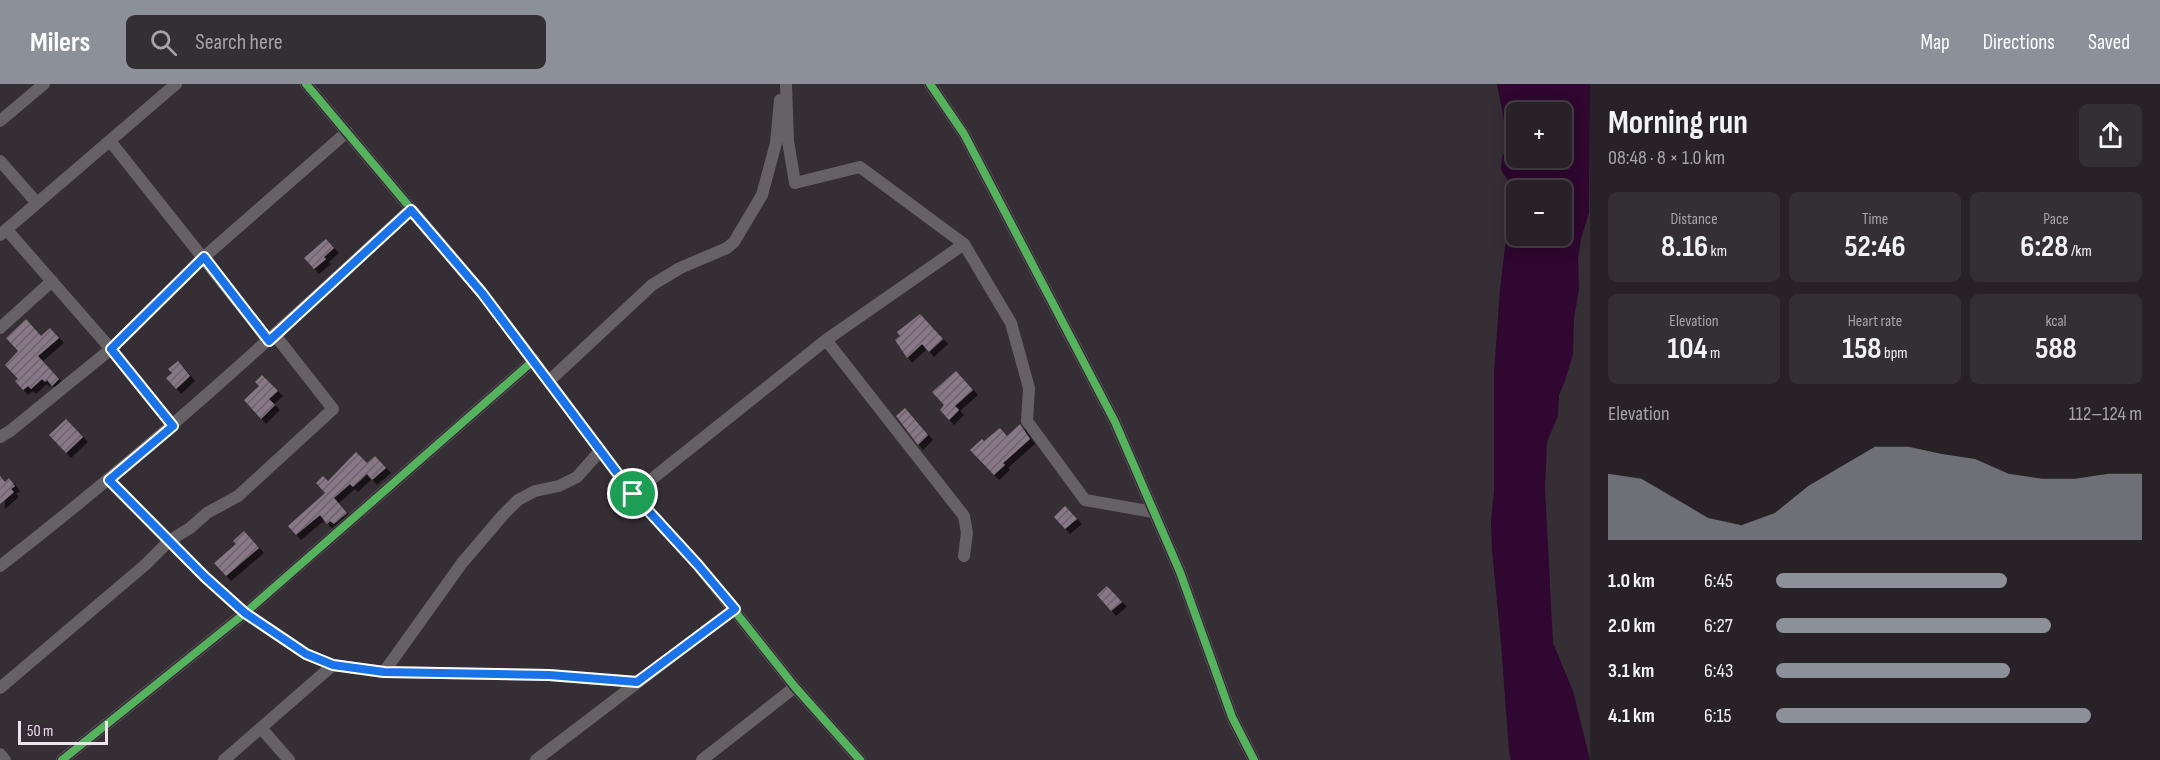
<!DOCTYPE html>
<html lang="en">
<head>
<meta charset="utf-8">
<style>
	body { margin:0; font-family:"Sofia Sans Condensed",sans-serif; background:#342f34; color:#f1f3f6; height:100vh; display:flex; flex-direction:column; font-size:22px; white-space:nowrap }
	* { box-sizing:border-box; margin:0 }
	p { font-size:20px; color:#a5a4a8 }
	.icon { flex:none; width:33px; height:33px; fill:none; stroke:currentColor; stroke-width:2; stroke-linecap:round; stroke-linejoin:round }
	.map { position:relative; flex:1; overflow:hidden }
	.panel { display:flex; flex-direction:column; background:#282228; width:570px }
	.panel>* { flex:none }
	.tools { position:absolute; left:1506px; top:18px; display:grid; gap:12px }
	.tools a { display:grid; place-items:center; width:66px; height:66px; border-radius:9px; background:#282228; box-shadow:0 3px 15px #0003,0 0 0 2px #443f45; font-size:30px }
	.scale { position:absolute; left:18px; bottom:15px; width:90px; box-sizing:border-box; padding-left:6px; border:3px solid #ede3ec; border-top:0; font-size:16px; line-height:21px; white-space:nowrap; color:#ede3ec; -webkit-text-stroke:4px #392a38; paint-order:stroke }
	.pin { position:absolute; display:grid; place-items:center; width:51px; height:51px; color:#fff; margin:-26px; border:3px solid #fff; border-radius:50%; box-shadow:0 2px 6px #0007 }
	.round { display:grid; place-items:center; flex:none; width:63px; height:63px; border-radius:9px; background:#342f34 }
	.head { display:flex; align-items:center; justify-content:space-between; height:102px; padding:0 18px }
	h1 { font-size:33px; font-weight:700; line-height:45px }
	.figures { display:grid; grid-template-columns:repeat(3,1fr); gap:9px; height:102px; padding:6px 18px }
	.figures div { display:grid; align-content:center; border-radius:9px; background:#342f34; text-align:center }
	.figures b { font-size:30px; font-weight:700 }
	.figures small { font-size:16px; font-weight:400 }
	.figures p { font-size:16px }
	.chart { height:168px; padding:12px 18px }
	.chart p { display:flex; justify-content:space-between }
	.chart svg { width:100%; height:108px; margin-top:6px; fill:#8c9099; opacity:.7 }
	ul { padding:0 18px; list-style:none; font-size:20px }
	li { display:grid; grid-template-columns:96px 72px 1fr; align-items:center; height:45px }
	li i { height:15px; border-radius:8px; background:#8c9099 }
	header { display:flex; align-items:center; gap:36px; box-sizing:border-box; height:84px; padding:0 30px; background:#8c9099; color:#fff }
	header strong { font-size:28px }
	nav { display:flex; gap:33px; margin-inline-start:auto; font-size:21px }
	.search { width:420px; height:54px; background:#342f34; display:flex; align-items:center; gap:15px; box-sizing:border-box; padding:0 21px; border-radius:9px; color:#a5a4a8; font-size:22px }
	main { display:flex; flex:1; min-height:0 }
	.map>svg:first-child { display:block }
</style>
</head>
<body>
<header>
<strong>Milers</strong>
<div class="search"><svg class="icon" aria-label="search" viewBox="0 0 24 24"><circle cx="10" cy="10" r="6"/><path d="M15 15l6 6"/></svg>Search here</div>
<nav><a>Map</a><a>Directions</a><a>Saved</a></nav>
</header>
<main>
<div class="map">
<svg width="1590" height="676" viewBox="0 0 1590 676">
	<defs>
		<pattern id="building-hatch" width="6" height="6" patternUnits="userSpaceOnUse" patternTransform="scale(1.5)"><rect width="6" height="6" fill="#887787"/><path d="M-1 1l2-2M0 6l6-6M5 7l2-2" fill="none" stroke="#6e636d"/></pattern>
		<filter id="shadow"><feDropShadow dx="5" dy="5" stdDeviation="0" flood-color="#0009"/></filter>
	</defs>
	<rect width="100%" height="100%" fill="#362e35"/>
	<path fill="#2f0730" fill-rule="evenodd" d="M1497,0H1590L1589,129L1581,155L1578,175L1579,206L1574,234L1573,270L1565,297L1559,311L1558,332L1547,358L1545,403L1553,559L1573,607L1590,676H1511L1509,668L1501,559L1492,466L1491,438L1494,407V289L1500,205L1505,163L1514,124L1509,98L1501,86L1502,73L1509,62ZM1516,28H1562V74H1516ZM1516,106H1562V152H1516Z"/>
	<g fill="url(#building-hatch)" filter="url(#shadow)">
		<polygon points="326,155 334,164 324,173 326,175 314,185 304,174"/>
		<polygon points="920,230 943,255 929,268 922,260 907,274 895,256 900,252 897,248"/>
		<polygon points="26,235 41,252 50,244 59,254 38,272 59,295 52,302 47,296 45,298 42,295 31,305 28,302 23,306 15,297 18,295 5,281 18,267 6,254"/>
		<polygon points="178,277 190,292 176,305 166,294 172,289 168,285"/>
		<polygon points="956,287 973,306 955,322 959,326 949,336 940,326 944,321 932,308"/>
		<polygon points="262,291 278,307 269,315 275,321 261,335 244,316 259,302 255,298"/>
		<polygon points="905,324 928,351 918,361 896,332"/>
		<polygon points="66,335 83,353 66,369 49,351"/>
		<polygon points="1020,340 1030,355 1003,379 1005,381 994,391 970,366 982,355 984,357 1000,344 1007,352"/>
		<polygon points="356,368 367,379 375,372 386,384 372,396 367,390 353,403 350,400 334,414 347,429 334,440 330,437 327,440 320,431 296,451 288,442 325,409 316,399 323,392 328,397"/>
		<polygon points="0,392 5,398 9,394 15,402 11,405 14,408 0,420"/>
		<polygon points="1065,422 1077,435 1065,445 1054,433"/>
		<polygon points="244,447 259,464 226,492 214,479 236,460 233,457"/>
		<polygon points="1107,502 1122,518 1111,527 1097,511"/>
	</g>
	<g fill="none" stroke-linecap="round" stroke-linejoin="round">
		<g stroke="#656165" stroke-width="12">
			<polyline points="306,0 482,209 633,410 698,481 795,603 860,676"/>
			<polyline points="786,0 788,57 795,99 860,83 964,160 1011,239 1029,304 1027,337 1085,416 1153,428"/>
			<polyline points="930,0 964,50 1115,338 1180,488 1232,633 1254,676"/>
			<polyline points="0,37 44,0"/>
			<polyline points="110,57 269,257"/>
			<polyline points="0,77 37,119"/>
			<polyline points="7,146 111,265 173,342"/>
			<polyline points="0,151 176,0"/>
			<polyline points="0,244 52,197"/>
			<polyline points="826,256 964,432 967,449 964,472"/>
			<polyline points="549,297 652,201 680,184 727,164 734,158 762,111 776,59 780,16"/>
			<polyline points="0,353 10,347 111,265 204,173 347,48"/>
			<polyline points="109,396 205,493 245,529 306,570 333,581 384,588 549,591 637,598"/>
			<polyline points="633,410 826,256 964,160"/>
			<path d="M0,482C144,371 277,249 410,126"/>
			<polyline points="384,588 462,479 503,431 518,416 535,407 559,402 577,393 600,367"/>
			<polyline points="0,604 145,481 169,457 190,444 207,429 238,412 333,325 275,251"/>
			<polyline points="261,644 289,676"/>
			<polyline points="0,670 5,676"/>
			<polyline points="62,676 245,529 534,276"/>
			<polyline points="224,676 333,581"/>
			<polyline points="536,676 734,525"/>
			<polyline points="702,676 795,603"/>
		</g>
		<g stroke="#392a38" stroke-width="11">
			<g id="cycleway">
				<polyline points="306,0 482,209 633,410 698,481 795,603 860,676"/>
				<polyline points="930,0 964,50 1115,338 1180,488 1232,633 1254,676"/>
				<polyline points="62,676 245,529 534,276"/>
			</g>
		</g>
		<use href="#cycleway" stroke="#56b35d" stroke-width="8"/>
	</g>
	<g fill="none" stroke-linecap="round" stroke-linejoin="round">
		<g stroke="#fff" stroke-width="12">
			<polygon id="route" points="411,126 482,209 633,410 698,481 735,525 637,598 549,591 384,588 333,581 306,570 245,529 205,493 109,396 173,342 111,265 204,173 269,257"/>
		</g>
		<use href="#route" stroke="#1a73e8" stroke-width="8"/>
	</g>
</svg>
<div class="tools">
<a>+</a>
<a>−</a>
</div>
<div class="scale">50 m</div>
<div class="pin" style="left:633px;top:410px;background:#1e9e55"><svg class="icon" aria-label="arrive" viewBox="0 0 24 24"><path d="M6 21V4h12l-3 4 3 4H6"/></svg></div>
</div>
<section class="panel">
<div class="head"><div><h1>Morning run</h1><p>08:48 · 8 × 1.0 km</p></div><a class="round"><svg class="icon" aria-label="share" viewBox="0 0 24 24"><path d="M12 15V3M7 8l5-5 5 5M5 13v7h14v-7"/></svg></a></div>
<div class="figures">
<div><p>Distance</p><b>8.16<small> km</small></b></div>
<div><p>Time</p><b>52:46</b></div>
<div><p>Pace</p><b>6:28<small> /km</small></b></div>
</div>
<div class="figures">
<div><p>Elevation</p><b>104<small> m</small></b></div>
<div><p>Heart rate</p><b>158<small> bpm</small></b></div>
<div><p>kcal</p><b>588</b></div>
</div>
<div class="chart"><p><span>Elevation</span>112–124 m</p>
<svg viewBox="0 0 160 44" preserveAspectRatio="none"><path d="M0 44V17L10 19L20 27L30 35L40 38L50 33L60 22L70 14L80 6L90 6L100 9L110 11L120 17L130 19L140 19L150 17L160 17V44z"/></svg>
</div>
<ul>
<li><b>1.0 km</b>6:45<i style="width:63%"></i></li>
<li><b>2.0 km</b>6:27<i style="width:75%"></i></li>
<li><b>3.1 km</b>6:43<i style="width:64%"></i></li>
<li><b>4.1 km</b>6:15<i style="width:86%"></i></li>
</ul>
</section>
</main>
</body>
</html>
